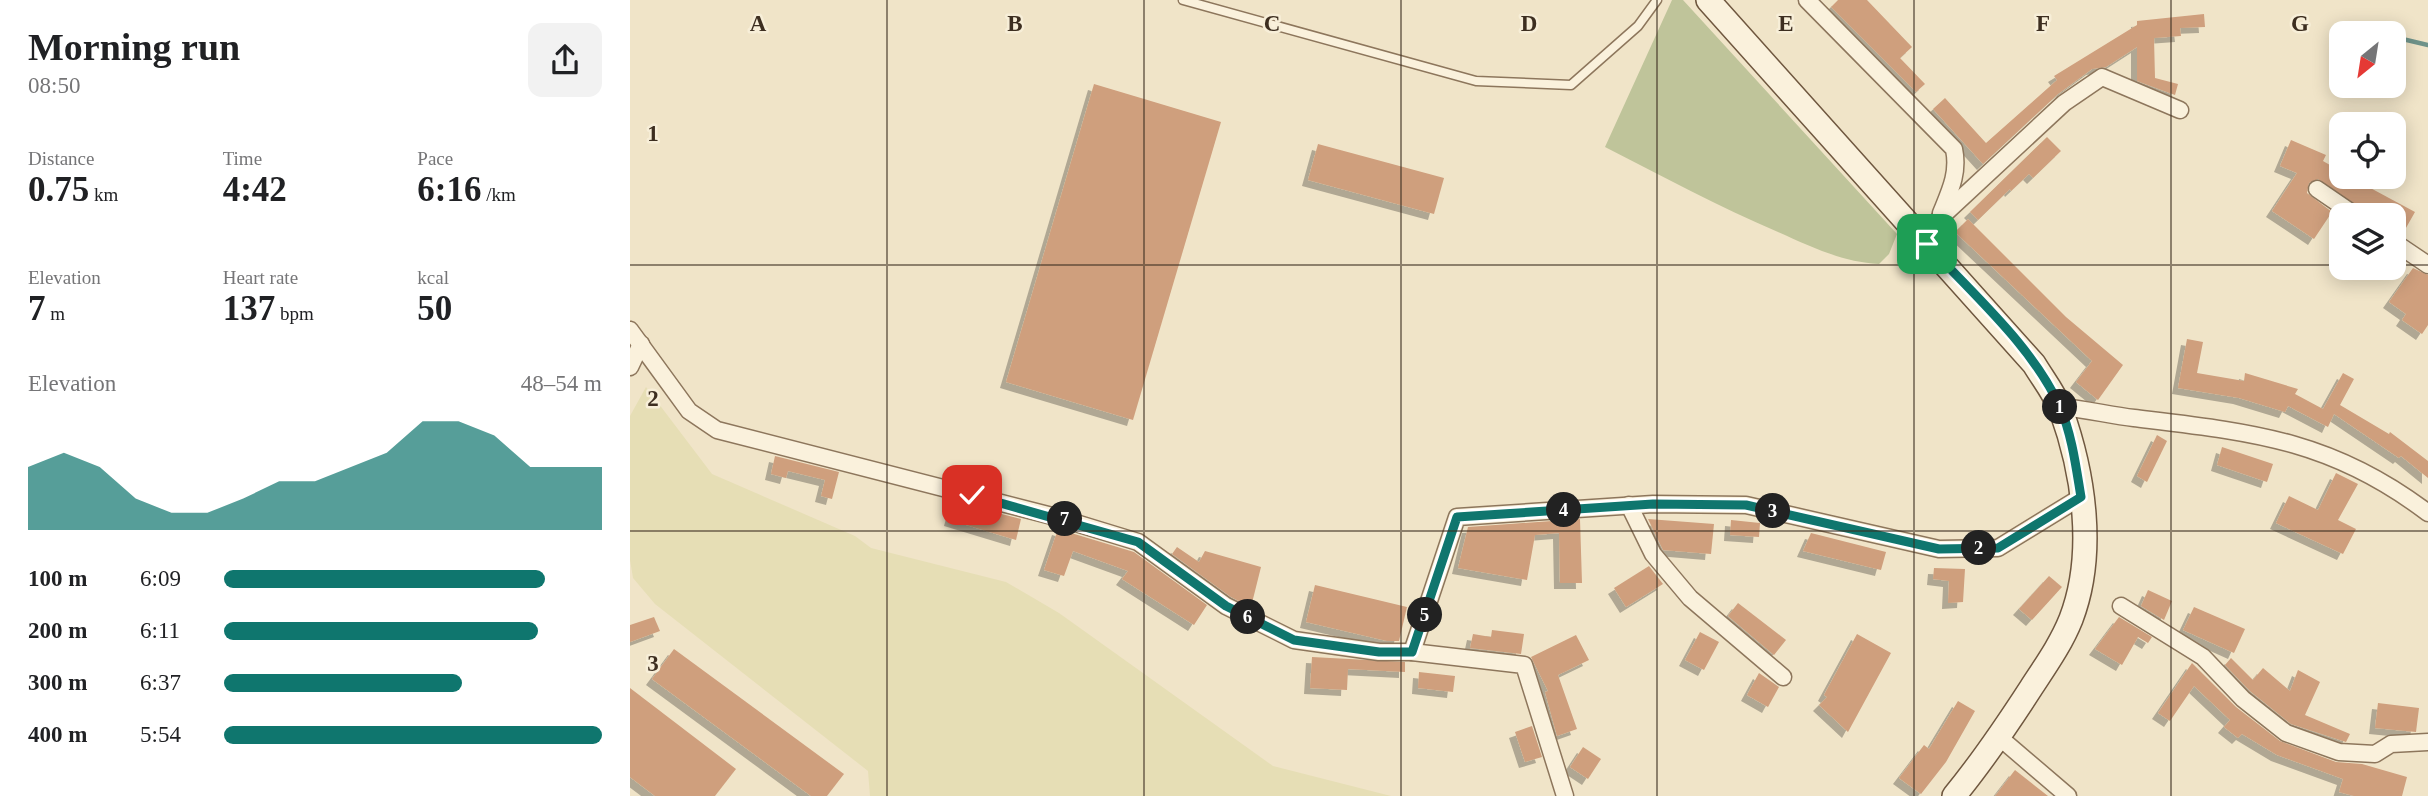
<!DOCTYPE html>
<html lang="en">
<head>
<meta charset="utf-8">
<style>
	body { margin:0; font-family:Georgia,serif; background:#f2f2f2; color:#202124; height:100vh; display:flex; flex-direction:column; font-size:26px; white-space:nowrap }
	* { box-sizing:border-box; margin:0 }
	p { font-size:23px; color:#757577 }
	.icon { flex:none; width:38px; height:38px; fill:none; stroke:currentColor; stroke-width:2; stroke-linecap:round; stroke-linejoin:round }
	.map { position:relative; flex:1; overflow:hidden }
	.side { display:flex; flex-direction:column; background:#fff; width:630px }
	.side>* { flex:none }
	.needle { width:46px; rotate:210deg }
	.fabs { position:absolute; left:1699px; top:21px; display:grid; gap:14px }
	.fabs a { display:grid; place-items:center; width:77px; height:77px; border-radius:14px; background:#fff; box-shadow:0 4px 18px #0003; font-size:35px }
	.pin { position:absolute; display:grid; place-items:center; width:60px; height:60px; color:#fff; margin:-30px; border-radius:14px; box-shadow:0 4px 10px #0006 }
	.km { position:absolute; width:35px; height:35px; margin:-18px; border-radius:50%; background:#222; color:#fff; font-size:19px; line-height:35px; text-align:center }
	.round { display:grid; place-items:center; flex:none; width:74px; height:74px; border-radius:14px; background:#f2f2f2 }
	.overview { display:flex; align-items:center; justify-content:space-between; height:119px; padding:0 28px }
	h1 { font-size:38px; font-weight:700; line-height:52px }
	.figures { display:grid; grid-template-columns:repeat(3,1fr); gap:10px; height:119px; padding:7px 28px }
	.figures div { display:grid; align-content:center }
	.figures b { font-size:35px; font-weight:700 }
	.figures small { font-size:19px; font-weight:400 }
	.figures p { font-size:19px }
	.chart { height:196px; padding:14px 28px }
	.chart p { display:flex; justify-content:space-between }
	.chart svg { width:100%; height:126px; margin-top:7px; fill:#0f766e; opacity:.7 }
	ul { padding:0 28px; list-style:none; font-size:23px }
	li { display:grid; grid-template-columns:112px 84px 1fr; align-items:center; height:52px }
	li i { height:18px; border-radius:9px; background:#0f766e }
	main { display:flex; flex:1; min-height:0 }
	.map>svg:first-child { display:block }
</style>
</head>
<body>
<main>
<section class="side">
<div class="overview"><div><h1>Morning run</h1><p>08:50</p></div><a class="round"><svg class="icon" aria-label="share" viewBox="0 0 24 24"><path d="M12 15V3M7 8l5-5 5 5M5 13v7h14v-7"/></svg></a></div>
<div class="figures">
<div><p>Distance</p><b>0.75<small> km</small></b></div>
<div><p>Time</p><b>4:42</b></div>
<div><p>Pace</p><b>6:16<small> /km</small></b></div>
</div>
<div class="figures">
<div><p>Elevation</p><b>7<small> m</small></b></div>
<div><p>Heart rate</p><b>137<small> bpm</small></b></div>
<div><p>kcal</p><b>50</b></div>
</div>
<div class="chart"><p><span>Elevation</span>48–54 m</p>
<svg viewBox="0 0 160 44" preserveAspectRatio="none"><path d="M0 44V22L10 17L20 22L30 33L40 38L50 38L60 33L70 27L80 27L90 22L100 17L110 6L120 6L130 11L140 22L150 22L160 22V44z"/></svg>
</div>
<ul>
<li><b>100 m</b>6:09<i style="width:85%"></i></li>
<li><b>200 m</b>6:11<i style="width:83%"></i></li>
<li><b>300 m</b>6:37<i style="width:63%"></i></li>
<li><b>400 m</b>5:54<i style="width:100%"></i></li>
</ul>
</section>
<div class="map">
<svg width="1798" height="796" viewBox="0 0 1798 796">
	<defs>
		<filter id="shadow"><feDropShadow dx="-6" dy="6" stdDeviation="0" flood-color="#0004"/></filter>
	</defs>
	<rect width="100%" height="100%" fill="#f0e4c8"/>
	<polygon fill="#e6deb5" points="16,387 82,474 225,536 241,548 376,582 429,613 643,766 761,796 240,796 238,771 25,604 3,578 0,560 0,416"/>
	<path fill="#bfc49a" d="M1042,0H1053L1267,234L1259,254L1249,264C1212,262 1182,247 1148,232C1089,207 1032,176 975,147Z"/>
	<g fill="none" stroke-linecap="round" stroke-linejoin="round">
		<g stroke="#6f938a" stroke-width="4.5">
			<polyline points="1712,26 1746,33"/>
			<polyline points="1764,37 1798,45"/>
		</g>
	</g>
	<g fill="#cf9f7d" filter="url(#shadow)">
		<polygon points="1208,0 1237,0 1282,47 1270,58 1295,84 1286,92 1201,7"/>
		<polygon points="1574,14 1575,27 1550,28 1551,36 1524,38 1525,78 1548,84 1545,95 1507,81 1507,47 1476,67 1462,69 1428,94 1353,164 1303,109 1315,98 1356,143 1427,80 1424,76 1507,25 1507,21"/>
		<polygon points="464,84 591,122 503,420 376,382"/>
		<polygon points="1417,137 1431,151 1403,178 1399,174 1381,191 1380,189 1348,220 1340,212"/>
		<polygon points="1661,140 1696,155 1693,161 1712,172 1712,177 1720,177 1785,212 1772,235 1764,232 1764,215 1741,215 1688,179 1679,183 1677,193 1702,212 1684,239 1642,211 1667,173 1650,166"/>
		<polygon points="688,144 814,178 804,214 678,180"/>
		<polygon points="1338,219 1436,317 1493,365 1468,400 1446,382 1462,361 1325,232"/>
		<polygon points="1783,268 1798,275 1798,325 1792,334 1772,320 1776,314 1759,302"/>
		<polygon points="1557,339 1573,342 1567,373 1614,381 1615,373 1668,389 1665,394 1693,409 1713,373 1724,379 1710,405 1759,434 1760,432 1798,461 1798,478 1771,456 1769,458 1704,414 1698,427 1658,406 1655,412 1609,398 1548,388"/>
		<polygon points="1527,435 1537,441 1517,482 1507,476"/>
		<polygon points="1592,447 1643,464 1637,482 1587,465"/>
		<polygon points="145,456 209,472 202,499 191,496 195,480 158,471 156,478 141,474"/>
		<polygon points="1706,473 1728,484 1708,520 1726,529 1713,554 1646,523 1659,496 1688,510"/>
		<polygon points="325,502 391,519 386,540 320,520"/>
		<polygon points="950,519 952,583 930,583 929,533 905,535 897,580 828,568 838,527"/>
		<polygon points="1018,519 1084,524 1081,554 1033,550"/>
		<polygon points="1101,520 1130,523 1129,537 1100,535"/>
		<polygon points="428,529 504,552 577,605 564,625 492,579 498,571 443,551 434,576 414,570"/>
		<polygon points="1181,533 1256,552 1251,570 1173,551"/>
		<polygon points="547,547 569,562 575,551 631,567 621,607 601,597 542,554"/>
		<polygon points="1019,566 1033,584 996,607 984,588"/>
		<polygon points="1304,568 1335,569 1333,602 1318,603 1319,581 1303,579"/>
		<polygon points="1419,576 1432,587 1402,620 1389,609"/>
		<polygon points="685,585 777,607 769,641 757,641 676,622"/>
		<polygon points="1518,590 1542,601 1534,620 1511,606"/>
		<polygon points="1108,603 1156,640 1144,655 1098,616"/>
		<polygon points="1564,607 1615,629 1604,653 1553,630"/>
		<polygon points="24,617 30,631 0,642 0,625"/>
		<polygon points="1489,617 1522,637 1518,643 1508,637 1492,665 1465,649"/>
		<polygon points="862,630 894,634 891,654 840,648 843,634 861,637"/>
		<polygon points="1070,632 1089,642 1074,670 1055,660"/>
		<polygon points="1227,634 1261,653 1218,732 1189,705 1197,697 1194,695"/>
		<polygon points="946,635 959,660 928,675 947,729 927,736 915,692 918,691 901,657"/>
		<polygon points="44,649 214,774 197,796 181,796 22,679"/>
		<polygon points="682,657 775,662 775,672 718,669 717,690 680,688"/>
		<polygon points="1601,658 1623,680 1633,668 1660,691 1668,670 1690,682 1675,715 1720,734 1716,742 1661,724 1620,691 1595,665"/>
		<polygon points="1562,663 1606,707 1650,741 1706,762 1732,764 1777,777 1772,796 1724,796 1709,792 1713,779 1647,755 1612,734 1608,738 1594,727 1600,720 1564,686 1540,721 1528,713"/>
		<polygon points="789,672 825,676 823,692 788,688"/>
		<polygon points="1129,673 1149,687 1138,707 1117,695"/>
		<polygon points="0,688 106,769 85,796 25,796 0,777"/>
		<polygon points="1328,701 1345,711 1316,762 1291,794 1269,778 1294,745 1299,749"/>
		<polygon points="1748,703 1789,708 1786,732 1745,728"/>
		<polygon points="902,726 912,757 895,762 885,732"/>
		<polygon points="953,747 971,759 958,779 940,767"/>
		<polygon points="1385,770 1418,796 1365,796"/>
	</g>
	<g fill="none" stroke-linecap="round" stroke-linejoin="round">
		<g stroke="#8d765c" stroke-width="11">
			<polyline id="service" points="553,0 846,81 941,85 1008,26 1027,0"/>
		</g>
		<g stroke="#8d765c" stroke-width="19">
			<g id="minor">
				<path d="M1177,0L1324,149C1329,173 1320,191 1311,213"/>
				<polyline points="1687,189 1725,215"/>
				<polyline points="1764,242 1798,265"/>
				<polyline points="1297,244 1309,219 1434,103 1472,77 1550,110"/>
				<polyline points="0,330 59,411 87,430 426,517 508,542 596,606 664,640 749,652 782,652 894,665 935,796"/>
				<polyline points="0,367 11,344"/>
				<path d="M1430,407C1455,409 1479,415 1504,418C1620,432 1701,439 1798,513"/>
				<polyline points="999,505 1023,554 1060,598 1153,677"/>
				<polyline points="1491,606 1573,657 1613,699 1656,733 1709,752 1745,754 1761,744 1798,742"/>
				<polyline points="782,652 827,517 1023,504 1116,505 1309,549 1368,548 1451,497"/>
				<polyline points="1369,737 1438,796"/>
			</g>
		</g>
		<g stroke="#6f573f" stroke-width="26">
			<path id="secondary" d="M1078,0L1404,364C1413,379 1425,394 1431,410C1454,474 1466,554 1441,619C1431,644 1416,665 1401,688C1377,725 1352,762 1324,796"/>
		</g>
		<use href="#service" stroke="#faf1dc" stroke-width="8"/>
		<use href="#minor" stroke="#faf1dc" stroke-width="16"/>
		<use href="#secondary" stroke="#faf1dc" stroke-width="23"/>
	</g>
	<g fill="none" stroke-linecap="round" stroke-linejoin="round">
		<g stroke="#fff" stroke-width="14">
			<path id="route" d="M342,495L508,542L596,606L664,640L749,652H782L827,517L1023,504L1116,505L1309,549L1368,548L1451,497C1446,467 1442,435 1430,407C1402,345 1342,294 1297,244"/>
		</g>
		<use href="#route" stroke="#0f766e" stroke-width="9"/>
	</g>
	<path fill="none" stroke="#3d2e20" stroke-width="2" stroke-opacity="0.55" d="M257,0V796M514,0V796M771,0V796M1027,0V796M1284,0V796M1541,0V796M0,265H1712M1764,265H1798M0,531H1798"/>
	<g font-size="23" text-anchor="middle" font-weight="bold" fill="#3d2e20" stroke="#f7eed8" stroke-width="5" stroke-linejoin="round" paint-order="stroke">
		<text x="128" y="31">A</text>
		<text x="385" y="31">B</text>
		<text x="642" y="31">C</text>
		<text x="899" y="31">D</text>
		<text x="1156" y="31">E</text>
		<text x="1413" y="31">F</text>
		<text x="1670" y="31">G</text>
		<text x="23" y="141">1</text>
		<text x="23" y="406">2</text>
		<text x="23" y="671">3</text>
	</g>
</svg>
<div class="fabs">
<a><svg class="needle" viewBox="-14 -14 28 28"><path d="M0-13l5 13h-10z" fill="#e53935"/><path d="M0 13l5-13h-10z" fill="#757577"/></svg></a>
<a><svg class="icon" aria-label="locate" viewBox="0 0 24 24"><circle cx="12" cy="12" r="6"/><path d="M12 2v4M12 18v4M2 12h4M18 12h4"/></svg></a>
<a><svg class="icon" aria-label="layers" viewBox="0 0 24 24"><path d="M12 4l9 5-9 5-9-5zM3 14l9 5 9-5"/></svg></a>
</div>
<div class="pin" style="left:1297px;top:244px;background:#1e9e55"><svg class="icon" aria-label="arrive" viewBox="0 0 24 24"><path d="M6 21V4h12l-3 4 3 4H6"/></svg></div>
<div class="pin" style="left:342px;top:495px;background:#d93025"><svg class="icon" aria-label="check" viewBox="0 0 24 24"><path d="M5 12l5 5 9-10"/></svg></div>
<b class="km" style="left:1430px;top:407px">1</b>
<b class="km" style="left:1349px;top:548px">2</b>
<b class="km" style="left:1143px;top:511px">3</b>
<b class="km" style="left:934px;top:510px">4</b>
<b class="km" style="left:795px;top:615px">5</b>
<b class="km" style="left:618px;top:617px">6</b>
<b class="km" style="left:435px;top:519px">7</b>
</div>
</main>
</body>
</html>
